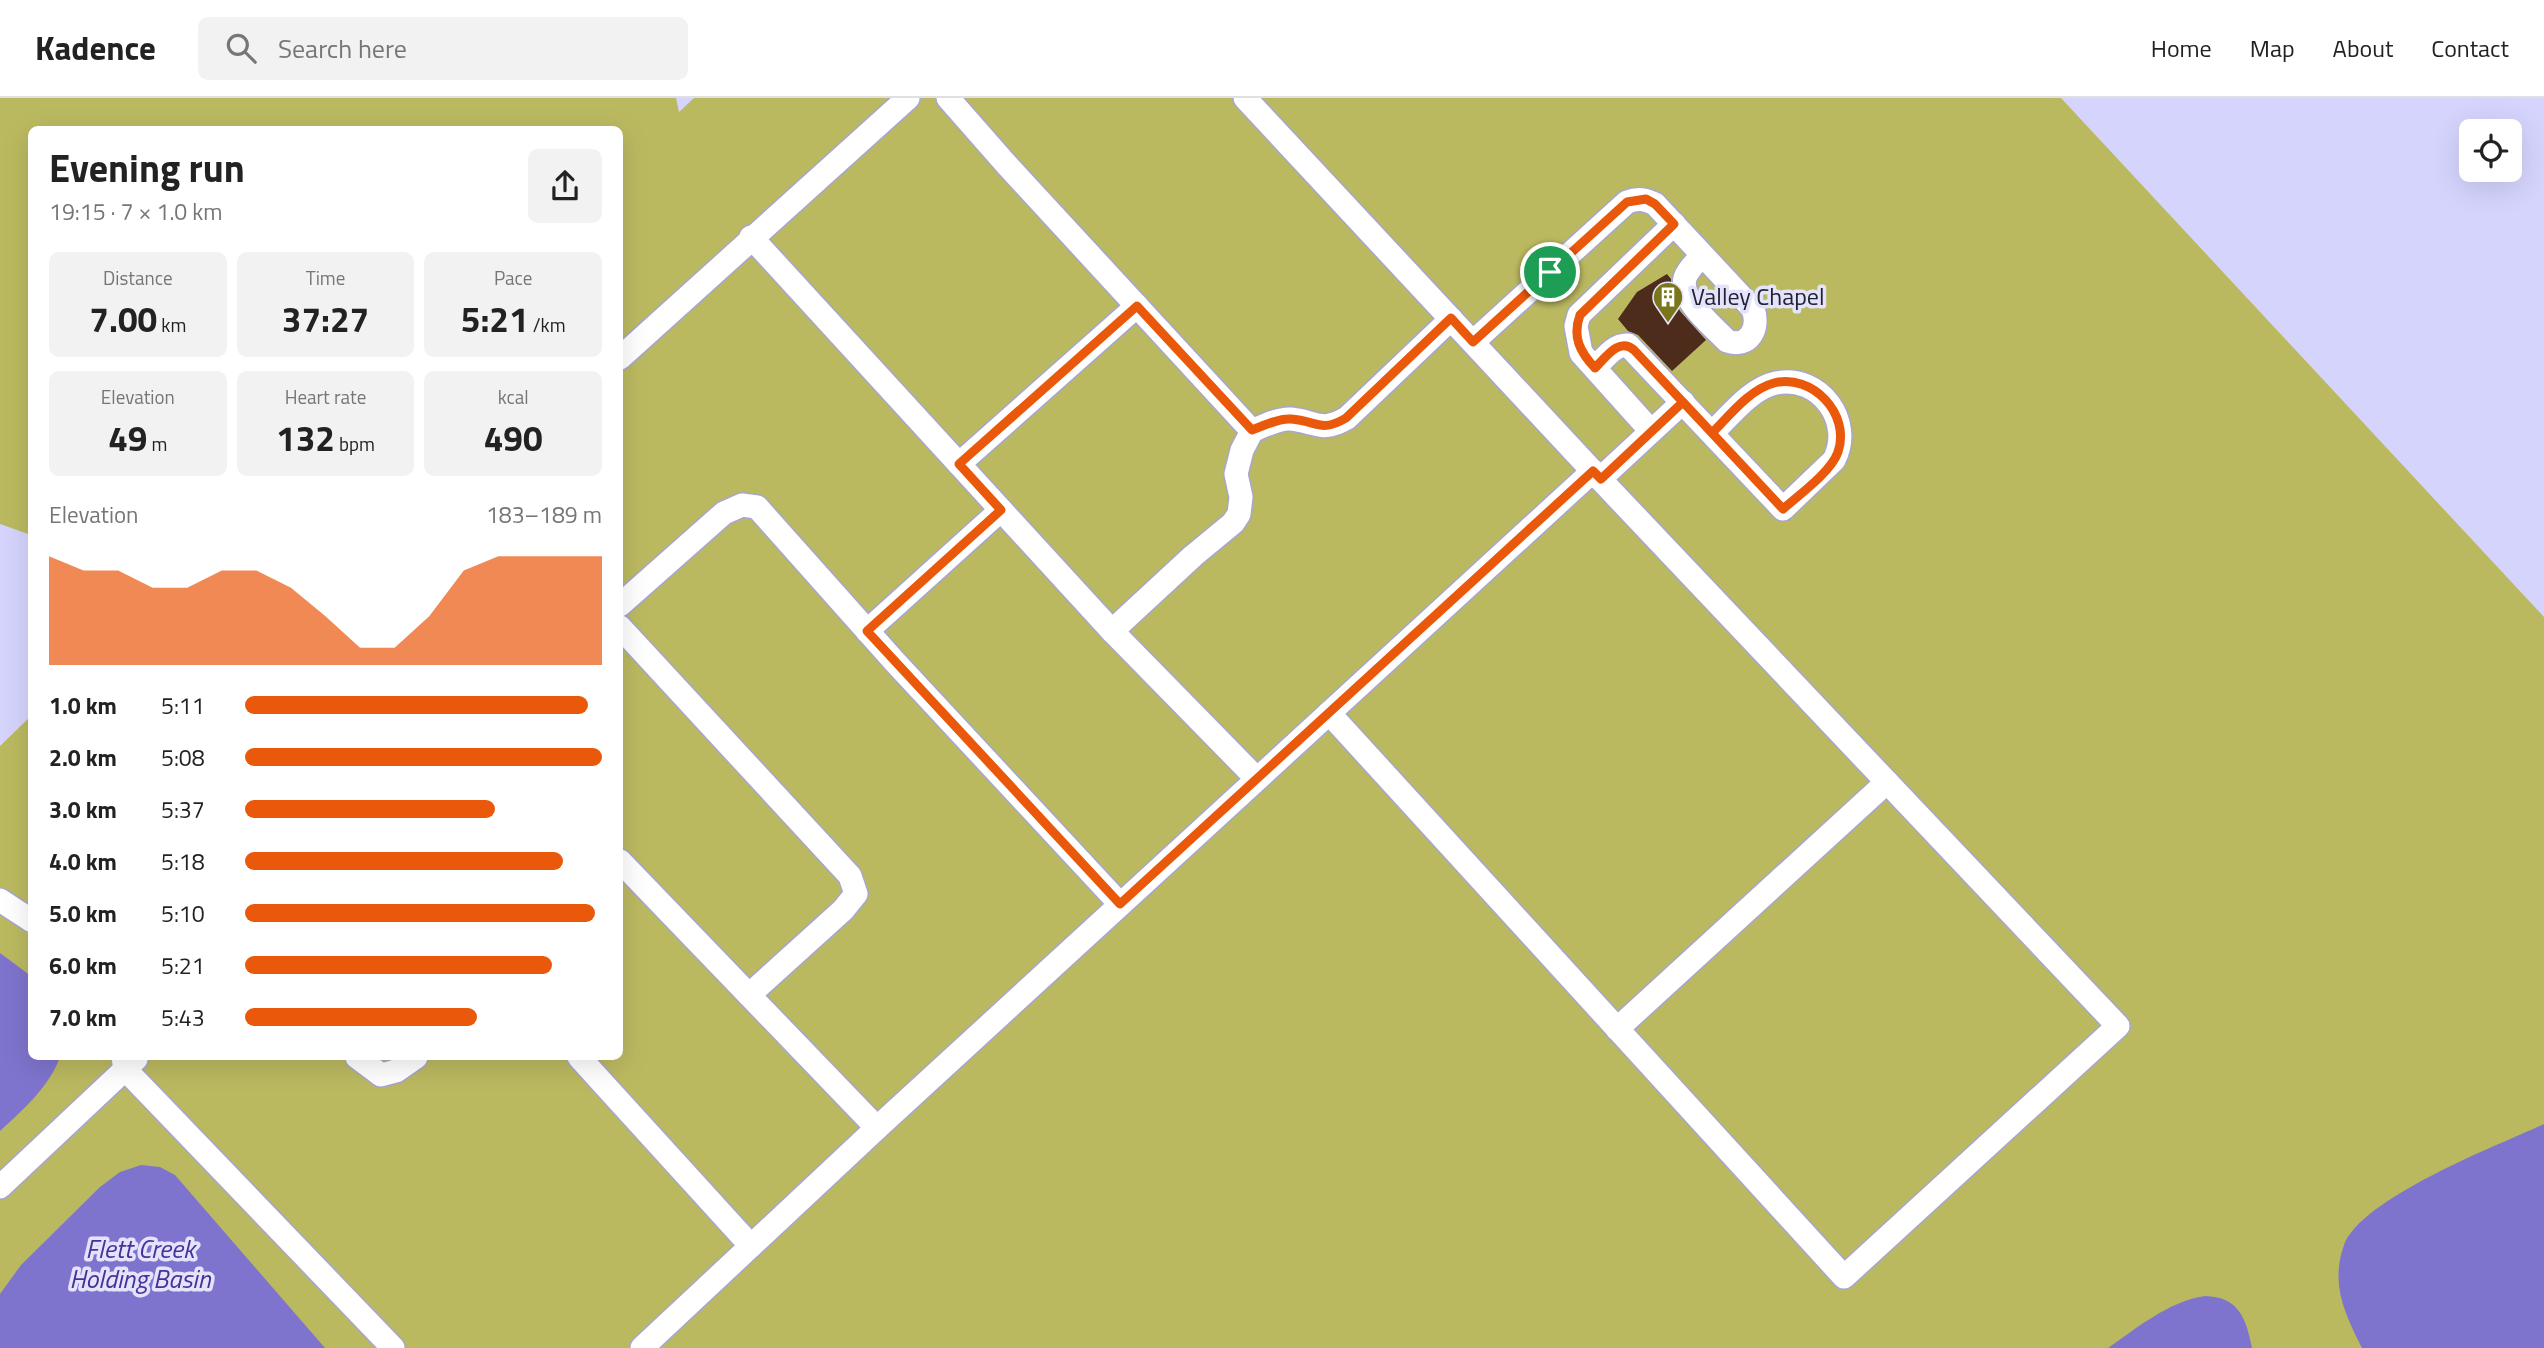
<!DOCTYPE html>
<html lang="en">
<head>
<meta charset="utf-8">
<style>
	body { margin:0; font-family:"Titillium Web",sans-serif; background:#f2f2f2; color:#222; height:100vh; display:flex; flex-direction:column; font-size:26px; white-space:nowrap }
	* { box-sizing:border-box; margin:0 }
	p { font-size:23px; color:#767676 }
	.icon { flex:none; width:38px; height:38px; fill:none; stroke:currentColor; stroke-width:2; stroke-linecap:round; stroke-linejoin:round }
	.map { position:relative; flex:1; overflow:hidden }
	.side { position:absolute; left:28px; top:28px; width:595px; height:934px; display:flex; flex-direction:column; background:#fff; border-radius:10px; box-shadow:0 7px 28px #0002 }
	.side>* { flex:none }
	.fabs { position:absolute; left:2459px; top:21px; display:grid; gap:14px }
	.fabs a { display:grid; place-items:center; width:63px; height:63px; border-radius:10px; background:#fff; box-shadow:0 7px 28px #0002; font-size:35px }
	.pin { position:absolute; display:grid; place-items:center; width:60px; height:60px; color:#fff; margin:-30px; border:4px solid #fff; border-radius:50%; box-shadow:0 2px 7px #0007 }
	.round { display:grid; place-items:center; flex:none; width:74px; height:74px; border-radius:10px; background:#f2f2f2 }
	.head { display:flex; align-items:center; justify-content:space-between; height:119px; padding:0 21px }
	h1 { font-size:38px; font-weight:700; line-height:52px }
	.stats { display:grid; grid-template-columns:repeat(3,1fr); gap:10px; height:119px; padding:7px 21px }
	.stats div { display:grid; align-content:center; border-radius:10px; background:#f2f2f2; text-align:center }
	.stats b { font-size:35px; font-weight:700 }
	.stats small { font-size:19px; font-weight:400 }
	.stats p { font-size:19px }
	.chart { height:196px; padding:14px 21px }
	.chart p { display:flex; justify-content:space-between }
	.chart svg { width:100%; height:126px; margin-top:7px; fill:#ea580c; opacity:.7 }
	ul { padding:0 21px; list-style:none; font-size:23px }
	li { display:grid; grid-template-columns:112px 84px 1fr; align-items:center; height:52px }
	li i { height:18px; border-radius:9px; background:#ea580c }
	header { display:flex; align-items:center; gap:42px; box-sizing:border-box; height:98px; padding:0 35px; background:#fff; border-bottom:2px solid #e0e0e0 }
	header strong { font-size:33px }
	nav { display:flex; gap:38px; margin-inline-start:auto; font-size:24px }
	.search { width:490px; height:63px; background:#f2f2f2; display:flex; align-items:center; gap:18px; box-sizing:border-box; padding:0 24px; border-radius:10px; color:#767676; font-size:26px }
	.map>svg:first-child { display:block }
</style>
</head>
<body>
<header>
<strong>Kadence</strong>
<div class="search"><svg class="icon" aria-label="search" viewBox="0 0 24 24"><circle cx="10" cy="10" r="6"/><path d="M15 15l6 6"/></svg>Search here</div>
<nav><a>Home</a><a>Map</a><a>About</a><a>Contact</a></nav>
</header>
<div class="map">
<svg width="2544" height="1250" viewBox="0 0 2544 1250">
	<rect width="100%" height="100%" fill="#d5d4fd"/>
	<polygon fill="#bbb960" points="0,0 676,0 679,14 694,0 2061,0 2544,519 2544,1250 0,1250 0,648 31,618 32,959 620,959 620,32 32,32 31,437 0,426"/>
	<g fill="#7e74cd">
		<path d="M0,855L31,878L32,959H60C49,989 23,1012 0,1033Z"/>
		<path d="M2544,1026V1250H2362C2345,1216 2330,1186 2344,1147C2361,1100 2498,1047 2544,1026Z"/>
		<polygon points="141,1067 160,1069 175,1077 325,1250 0,1250 0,1196 21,1167 100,1089 120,1074"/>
		<path d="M2205,1198C2239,1199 2246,1220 2252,1250H2108C2137,1230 2169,1203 2205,1198Z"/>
	</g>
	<polygon fill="#4d2c1b" points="1667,176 1671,181 1671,192 1680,213 1706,242 1672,273 1638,237 1628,233 1618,221 1637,194"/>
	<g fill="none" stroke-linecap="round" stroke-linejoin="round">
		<g stroke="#a7a6cd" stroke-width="26">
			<g id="minor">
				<path d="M948,0L1006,66L1252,333C1263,328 1279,320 1291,321C1317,324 1321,335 1347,320L1451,221"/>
				<polyline points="1245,0 1600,381 2118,928 1844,1179 1329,615"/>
				<polyline points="751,139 1112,533 1257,681"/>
				<path d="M1473,244L1627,104C1638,100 1645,101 1655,106L1753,211C1760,230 1749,251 1727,243C1713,228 1679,202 1685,180C1688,171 1696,164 1702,158"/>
				<polyline points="620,260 908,0"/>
				<path d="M1595,270C1604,261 1614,246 1628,247L1783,411L1834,362C1854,324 1820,276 1776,285C1751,290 1730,318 1712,335"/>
				<polyline points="1651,333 1581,255 1576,228 1579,217 1674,126"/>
				<polyline points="959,366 1137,208"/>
				<polyline points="1600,381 1683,304"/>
				<polyline points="620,507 724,415 742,407 757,409 895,564 1120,806"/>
				<polyline points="620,529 850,778 856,796 843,812 749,897"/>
				<polyline points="867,533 1001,412"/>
				<polyline points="1112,533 1193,458 1233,425 1239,416 1241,399 1236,376 1242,352 1252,333"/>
				<polyline points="620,763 877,1030"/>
				<polyline points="0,802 32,823"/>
				<polyline points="1617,931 1887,684"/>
				<polyline points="123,959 125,971 393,1250"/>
				<polyline points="357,959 381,977 396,973 416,959"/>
				<polyline points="579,959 751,1148"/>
				<polyline points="0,1089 136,961"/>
				<polyline points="642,1250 877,1030 1593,373"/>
			</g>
		</g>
		<use href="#minor" stroke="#fff" stroke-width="23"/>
	</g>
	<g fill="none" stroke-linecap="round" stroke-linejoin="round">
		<g stroke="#fff" stroke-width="14">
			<path id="route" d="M1550,174L1473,244L1451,220L1346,320C1321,335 1317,323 1291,321C1279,320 1263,328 1252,332L1137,208L959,366L1001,412L867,533L1120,806L1593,373L1601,381L1683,304L1783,411C1799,397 1831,374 1838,354C1851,316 1812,275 1774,285C1750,291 1729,318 1712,335L1634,252C1619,239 1606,259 1595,270C1580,254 1572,239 1580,217L1674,126L1655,106L1646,101L1627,104L1550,174"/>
		</g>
		<use href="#route" stroke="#ea580c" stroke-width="9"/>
	</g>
	<defs>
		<g id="building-pin" transform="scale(1.575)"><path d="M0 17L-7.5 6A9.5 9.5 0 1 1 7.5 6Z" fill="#7a761c" stroke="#e4e3fc"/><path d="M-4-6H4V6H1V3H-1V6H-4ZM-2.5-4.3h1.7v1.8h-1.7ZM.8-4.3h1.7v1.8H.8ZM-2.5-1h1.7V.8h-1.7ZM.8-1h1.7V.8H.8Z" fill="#fff"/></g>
	</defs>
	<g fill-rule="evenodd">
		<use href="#building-pin" x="1668" y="199"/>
	</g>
	<g text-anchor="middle" stroke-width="7" stroke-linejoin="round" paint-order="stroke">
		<g font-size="24" fill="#232232" stroke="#e4e3fc" text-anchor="start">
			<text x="1691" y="207">Valley Chapel</text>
		</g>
		<g font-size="26" font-style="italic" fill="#49319a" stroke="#e4e3fc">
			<text x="140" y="1160">Flett Creek<tspan x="140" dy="30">Holding Basin</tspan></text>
		</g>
	</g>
</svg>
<div class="fabs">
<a><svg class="icon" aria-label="locate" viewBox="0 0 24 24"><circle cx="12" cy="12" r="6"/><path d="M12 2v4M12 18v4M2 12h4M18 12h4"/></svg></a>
</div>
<div class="pin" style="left:1550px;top:174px;background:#1e9e55"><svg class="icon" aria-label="arrive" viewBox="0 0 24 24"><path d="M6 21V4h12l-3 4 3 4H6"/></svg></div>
<section class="side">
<div class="head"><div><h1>Evening run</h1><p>19:15 · 7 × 1.0 km</p></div><a class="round"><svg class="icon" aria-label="share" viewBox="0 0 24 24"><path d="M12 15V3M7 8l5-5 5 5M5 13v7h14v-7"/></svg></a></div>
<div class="stats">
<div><p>Distance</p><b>7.00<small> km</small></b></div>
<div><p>Time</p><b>37:27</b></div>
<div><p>Pace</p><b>5:21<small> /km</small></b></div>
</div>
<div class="stats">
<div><p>Elevation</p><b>49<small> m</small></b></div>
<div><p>Heart rate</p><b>132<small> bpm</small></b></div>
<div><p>kcal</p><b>490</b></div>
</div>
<div class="chart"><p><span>Elevation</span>183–189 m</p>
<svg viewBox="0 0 160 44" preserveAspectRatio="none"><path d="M0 44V6L10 11L20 11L30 17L40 17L50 11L60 11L70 17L80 27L90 38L100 38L110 27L120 11L130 6L140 6L150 6L160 6V44z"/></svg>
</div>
<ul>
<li><b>1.0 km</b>5:11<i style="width:96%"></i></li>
<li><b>2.0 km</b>5:08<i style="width:100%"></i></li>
<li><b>3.0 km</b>5:37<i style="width:70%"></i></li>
<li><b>4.0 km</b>5:18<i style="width:89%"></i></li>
<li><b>5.0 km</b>5:10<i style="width:98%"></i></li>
<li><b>6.0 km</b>5:21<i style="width:86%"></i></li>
<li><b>7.0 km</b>5:43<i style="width:65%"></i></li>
</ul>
</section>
</div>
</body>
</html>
